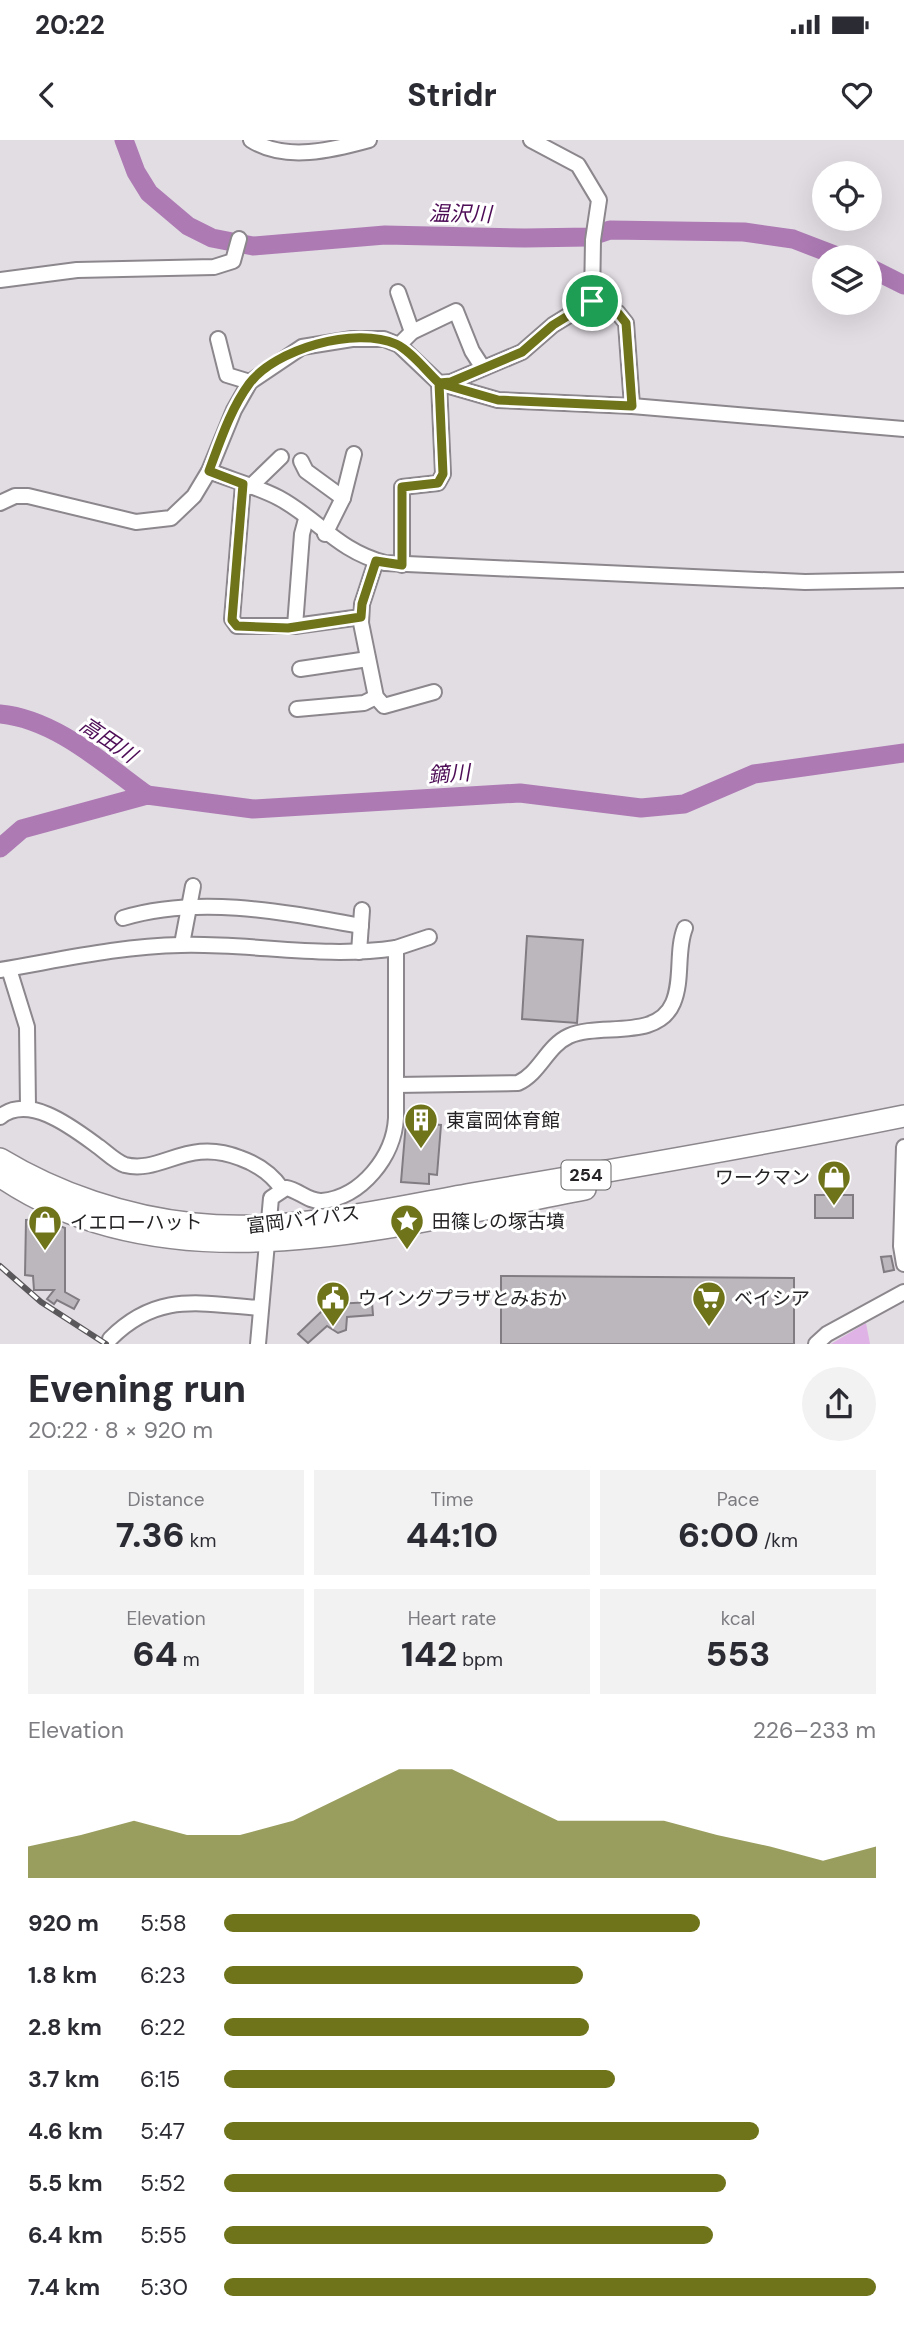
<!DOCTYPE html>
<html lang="en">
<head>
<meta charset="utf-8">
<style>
	body { margin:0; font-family:"DM Sans","Noto Sans JP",sans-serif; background:#f2f2f3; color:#2b2b33; height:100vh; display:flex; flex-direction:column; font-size:26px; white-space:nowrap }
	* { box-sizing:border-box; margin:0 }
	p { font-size:23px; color:#7c7c81 }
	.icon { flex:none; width:38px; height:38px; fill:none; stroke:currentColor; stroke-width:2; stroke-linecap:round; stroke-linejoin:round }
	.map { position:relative; height:1204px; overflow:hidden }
	.side { display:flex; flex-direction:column; background:#fff; flex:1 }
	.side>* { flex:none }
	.fabs { position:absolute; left:812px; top:21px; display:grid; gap:14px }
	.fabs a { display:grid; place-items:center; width:70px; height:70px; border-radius:50%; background:#fff; box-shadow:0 7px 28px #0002; font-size:35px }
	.pin { position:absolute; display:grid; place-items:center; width:60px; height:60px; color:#fff; margin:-30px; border:4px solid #fff; border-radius:50%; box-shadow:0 2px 7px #0007 }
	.round { display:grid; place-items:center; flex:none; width:74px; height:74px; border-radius:37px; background:#f2f2f3 }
	.head { display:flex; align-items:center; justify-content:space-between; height:119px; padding:0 28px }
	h1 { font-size:38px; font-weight:800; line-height:52px }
	.figures { display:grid; grid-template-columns:repeat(3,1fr); gap:10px; height:119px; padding:7px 28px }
	.figures div { display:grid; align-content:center; border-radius:0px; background:#f2f2f3; text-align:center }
	.figures b { font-size:35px; font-weight:800 }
	.figures small { font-size:19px; font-weight:400 }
	.figures p { font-size:19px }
	.chart { height:196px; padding:14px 28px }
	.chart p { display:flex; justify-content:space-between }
	.chart svg { width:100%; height:126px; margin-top:7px; fill:#6f741b; opacity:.7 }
	ul { padding:0 28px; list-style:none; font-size:23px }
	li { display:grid; grid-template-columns:112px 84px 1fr; align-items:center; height:52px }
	li i { height:18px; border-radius:9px; background:#6f741b }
	.status { display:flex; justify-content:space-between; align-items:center; height:49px; padding:0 35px; background:#fff; direction:ltr }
	.status svg { height:19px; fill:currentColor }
	header { display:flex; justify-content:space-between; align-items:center; height:91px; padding:0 28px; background:#fff; font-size:32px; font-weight:800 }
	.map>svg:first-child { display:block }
</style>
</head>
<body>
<div class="status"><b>20:22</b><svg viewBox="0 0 49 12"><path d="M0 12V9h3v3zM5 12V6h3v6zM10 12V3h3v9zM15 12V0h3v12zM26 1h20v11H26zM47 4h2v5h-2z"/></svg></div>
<header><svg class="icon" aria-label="back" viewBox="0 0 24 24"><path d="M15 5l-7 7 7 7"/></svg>Stridr<svg class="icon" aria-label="heart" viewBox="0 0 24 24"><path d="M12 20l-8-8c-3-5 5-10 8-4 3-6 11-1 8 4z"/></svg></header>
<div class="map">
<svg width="904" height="1204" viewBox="0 0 904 1204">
	<rect width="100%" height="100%" fill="#e2dde3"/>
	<polygon fill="#dfb3e5" points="866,1183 870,1204 831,1204"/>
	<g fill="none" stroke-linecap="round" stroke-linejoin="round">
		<g stroke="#ad7ab4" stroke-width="19">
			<polyline points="124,0 136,32 149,53 188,86 212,98 253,106 385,95 525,98 589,97 610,90 744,92 793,99 840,117"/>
			<polyline points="870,128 904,145"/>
			<path d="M0,574C55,579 104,624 147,655"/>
			<polyline points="0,708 22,689 147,655 253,669 520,653 641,668 684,664 754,634 904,613"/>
		</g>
	</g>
	<g fill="#bcb7bd" stroke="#817c81" stroke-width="2">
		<polygon points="527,796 583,800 577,883 522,879"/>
		<polygon points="406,982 441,985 437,1035 429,1034 429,1044 401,1042"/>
		<rect x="815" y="1055" width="38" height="23"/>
		<polygon points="40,1079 65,1088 65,1152 79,1160 74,1169 57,1160 54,1164 47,1159 54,1150 34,1150 33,1136 25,1135 26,1080"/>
		<polygon points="891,1116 894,1130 884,1132 881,1117"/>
		<polygon points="501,1136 794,1138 794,1204 501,1204"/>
		<polygon points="332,1161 334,1164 372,1162 373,1175 347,1177 346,1190 338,1193 327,1186 308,1203 298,1194 323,1170 321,1166"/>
	</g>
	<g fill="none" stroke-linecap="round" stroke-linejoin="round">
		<g stroke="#8c878c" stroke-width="18">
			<g id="minor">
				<path d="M251,0C285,22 333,10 369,0"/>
				<polyline points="0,140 77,130 214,127 233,121 239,99"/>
				<polyline points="398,152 412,192"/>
				<polyline points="592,161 618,173 626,183 632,266"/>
				<polyline points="218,199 227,235 250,242"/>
				<polyline points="399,205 412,192 456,171 472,211 483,228"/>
				<polyline points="440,243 451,242 522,212 553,185 592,161 593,100 599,60 578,25 531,0"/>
				<polyline points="301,321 306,331 343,358"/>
				<path d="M209,331C232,340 258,347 279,358C318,379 338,411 385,423L805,442L904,440"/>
				<polyline points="243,344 232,479 237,486 295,486 302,394 306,379"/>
				<polyline points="250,347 281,317"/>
				<polyline points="0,363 15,356 28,356 136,382 171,378 194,356 209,331 234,270 250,242 302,207 352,199 384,199 399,205 439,243 498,260 632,266 904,289"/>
				<polyline points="325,394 343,358 354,314"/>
				<polyline points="376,421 362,464 361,483 376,557 384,566 434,552"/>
				<polyline points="402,425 402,347 438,343 443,334 439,243"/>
				<polyline points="295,486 361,477"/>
				<polyline points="300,529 368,519"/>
				<polyline points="297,569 364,563 376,557"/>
				<path d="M123,778C199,755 284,772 361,786"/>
				<polyline points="182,804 193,746"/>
				<polyline points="396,808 429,797"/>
				<polyline points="359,812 362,770"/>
				<polyline points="9,829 27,887 28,967"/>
				<path d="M0,830C60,820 120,806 181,805C253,803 324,819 396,808V978C394,1016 362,1057 322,1061C308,1062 299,1050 286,1048L271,1058L258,1204"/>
				<path d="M396,945L518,943C540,933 547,906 569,896C600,882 657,901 673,863C683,840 676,810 685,788"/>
				<path d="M0,977C29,953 73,988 99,1007C107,1013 116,1022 125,1025C162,1034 187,997 240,1018C257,1024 271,1033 282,1049"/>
				<polyline points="904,1007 901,1106 904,1124"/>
				<path d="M110,1199C158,1151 200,1164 261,1168"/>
				<polyline points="816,1204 827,1194 904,1152"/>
			</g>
		</g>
		<g stroke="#8c878c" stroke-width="24">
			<g id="highway">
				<path d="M0,1019C58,1054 126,1077 194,1084C286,1094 381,1070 472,1054C616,1030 761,1005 904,976"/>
				<path d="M0,1036C170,1153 400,1084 585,1049"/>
			</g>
		</g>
		<use href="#minor" stroke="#fff" stroke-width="14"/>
		<use href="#highway" stroke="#fff" stroke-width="21"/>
		<g stroke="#5b585b" stroke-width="6">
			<polyline id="rail" points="0,1126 41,1162 106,1204"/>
		</g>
		<use href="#rail" stroke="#fff" stroke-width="3.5" stroke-dasharray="10" stroke-linecap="butt"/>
	</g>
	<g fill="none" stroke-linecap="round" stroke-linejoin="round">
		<g stroke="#fff" stroke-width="14">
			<path id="route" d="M592,161L553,185L522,212L451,242L439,243C426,231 411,211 396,204C355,186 275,209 249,244C230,270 220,302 209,331L243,344L232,480L237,486L288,488L361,477L362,464L376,421L402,425V347L438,343L443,334L439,243L498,260L632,266L626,183L618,173L592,161"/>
		</g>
		<use href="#route" stroke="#6f741b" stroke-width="9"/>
	</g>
	<defs>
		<g id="building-pin" transform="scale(1.75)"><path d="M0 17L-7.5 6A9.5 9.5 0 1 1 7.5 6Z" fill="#6f741b" stroke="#fff"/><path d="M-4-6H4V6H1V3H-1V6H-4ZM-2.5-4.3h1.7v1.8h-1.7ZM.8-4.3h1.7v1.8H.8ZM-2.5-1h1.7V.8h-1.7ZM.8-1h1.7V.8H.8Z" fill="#fff"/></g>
		<g id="shop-pin" transform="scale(1.75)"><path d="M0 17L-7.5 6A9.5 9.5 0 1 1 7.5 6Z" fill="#6f741b" stroke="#fff"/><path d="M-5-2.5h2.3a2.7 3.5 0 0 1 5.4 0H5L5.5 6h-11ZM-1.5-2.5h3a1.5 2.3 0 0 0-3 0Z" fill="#fff"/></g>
		<g id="sight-pin" transform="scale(1.75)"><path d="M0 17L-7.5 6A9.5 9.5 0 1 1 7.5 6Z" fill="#6f741b" stroke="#fff"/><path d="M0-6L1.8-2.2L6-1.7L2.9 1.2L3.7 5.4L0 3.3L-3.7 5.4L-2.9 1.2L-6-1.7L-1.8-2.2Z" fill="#fff"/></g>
		<g id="civic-pin" transform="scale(1.75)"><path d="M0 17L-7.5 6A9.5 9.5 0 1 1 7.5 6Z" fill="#6f741b" stroke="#fff"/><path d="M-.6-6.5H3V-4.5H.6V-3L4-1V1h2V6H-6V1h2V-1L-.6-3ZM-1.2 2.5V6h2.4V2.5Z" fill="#fff"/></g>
		<g id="supermarket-pin" transform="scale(1.75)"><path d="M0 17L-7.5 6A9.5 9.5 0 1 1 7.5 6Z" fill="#6f741b" stroke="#fff"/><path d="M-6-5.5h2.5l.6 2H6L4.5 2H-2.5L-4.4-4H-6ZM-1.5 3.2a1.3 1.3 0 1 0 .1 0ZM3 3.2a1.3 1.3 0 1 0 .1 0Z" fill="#fff"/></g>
	</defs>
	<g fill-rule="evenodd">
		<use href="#building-pin" x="421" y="980"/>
		<use href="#shop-pin" x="834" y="1037"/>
		<use href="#sight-pin" x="407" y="1081"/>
		<use href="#shop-pin" x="45" y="1082"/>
		<use href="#civic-pin" x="333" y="1158"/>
		<use href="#supermarket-pin" x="709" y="1158"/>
	</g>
	<g text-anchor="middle" stroke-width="6" stroke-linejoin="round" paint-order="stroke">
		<rect fill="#fff" stroke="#666566" stroke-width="2" x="561.5" y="1020.5" width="49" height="29" rx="5"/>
		<g font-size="18" font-weight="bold" fill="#252325">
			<text x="586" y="1041">254</text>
		</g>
		<g font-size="19" fill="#252325" stroke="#fff" text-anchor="start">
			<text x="446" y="987">東富岡体育館</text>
			<text x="810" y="1044" text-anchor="end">ワークマン</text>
			<text x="432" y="1088">田篠しの塚古墳</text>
			<text x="70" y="1089">イエローハット</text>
			<text x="358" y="1165">ウイングプラザとみおか</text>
			<text x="734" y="1165">ベイシア</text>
		</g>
		<g font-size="19" fill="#252325" stroke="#fff">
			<text transform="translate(303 1079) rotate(-7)" y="7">富岡バイパス</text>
		</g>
		<g font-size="21" font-style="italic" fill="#4d0c56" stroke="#fff">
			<text transform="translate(460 74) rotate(1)" y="7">温沢川</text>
			<text transform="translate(108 600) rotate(34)" y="7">高田川</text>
			<text transform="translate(449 634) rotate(-4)" y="7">鏑川</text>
		</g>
	</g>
</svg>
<div class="fabs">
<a><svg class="icon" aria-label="locate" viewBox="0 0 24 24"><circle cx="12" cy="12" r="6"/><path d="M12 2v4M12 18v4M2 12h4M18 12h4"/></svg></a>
<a><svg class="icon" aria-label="layers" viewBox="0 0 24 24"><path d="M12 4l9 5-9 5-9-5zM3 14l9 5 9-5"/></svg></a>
</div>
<div class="pin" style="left:592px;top:161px;background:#1e9e55"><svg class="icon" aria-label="arrive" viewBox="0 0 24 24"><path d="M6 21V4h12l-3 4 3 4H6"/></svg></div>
</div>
<section class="side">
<div class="head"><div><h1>Evening run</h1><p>20:22 · 8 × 920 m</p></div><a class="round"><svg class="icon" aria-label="share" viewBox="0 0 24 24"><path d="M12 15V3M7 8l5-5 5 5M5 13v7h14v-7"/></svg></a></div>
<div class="figures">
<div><p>Distance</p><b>7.36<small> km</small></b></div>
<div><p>Time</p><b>44:10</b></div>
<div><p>Pace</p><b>6:00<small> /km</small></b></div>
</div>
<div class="figures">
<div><p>Elevation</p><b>64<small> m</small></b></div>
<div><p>Heart rate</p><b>142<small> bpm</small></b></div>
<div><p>kcal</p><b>553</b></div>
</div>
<div class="chart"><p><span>Elevation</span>226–233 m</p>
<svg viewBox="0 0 160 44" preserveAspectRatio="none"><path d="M0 44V33L10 29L20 24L30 29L40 29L50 24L60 15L70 6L80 6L90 15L100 24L110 24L120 24L130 29L140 33L150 38L160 33V44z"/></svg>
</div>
<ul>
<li><b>920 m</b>5:58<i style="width:73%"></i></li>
<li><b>1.8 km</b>6:23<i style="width:55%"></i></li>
<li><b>2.8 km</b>6:22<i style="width:56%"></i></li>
<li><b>3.7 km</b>6:15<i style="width:60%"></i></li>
<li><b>4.6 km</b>5:47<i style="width:82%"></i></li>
<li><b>5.5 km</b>5:52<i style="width:77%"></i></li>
<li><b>6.4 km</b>5:55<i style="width:75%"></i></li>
<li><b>7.4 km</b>5:30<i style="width:100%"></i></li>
</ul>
</section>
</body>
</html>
